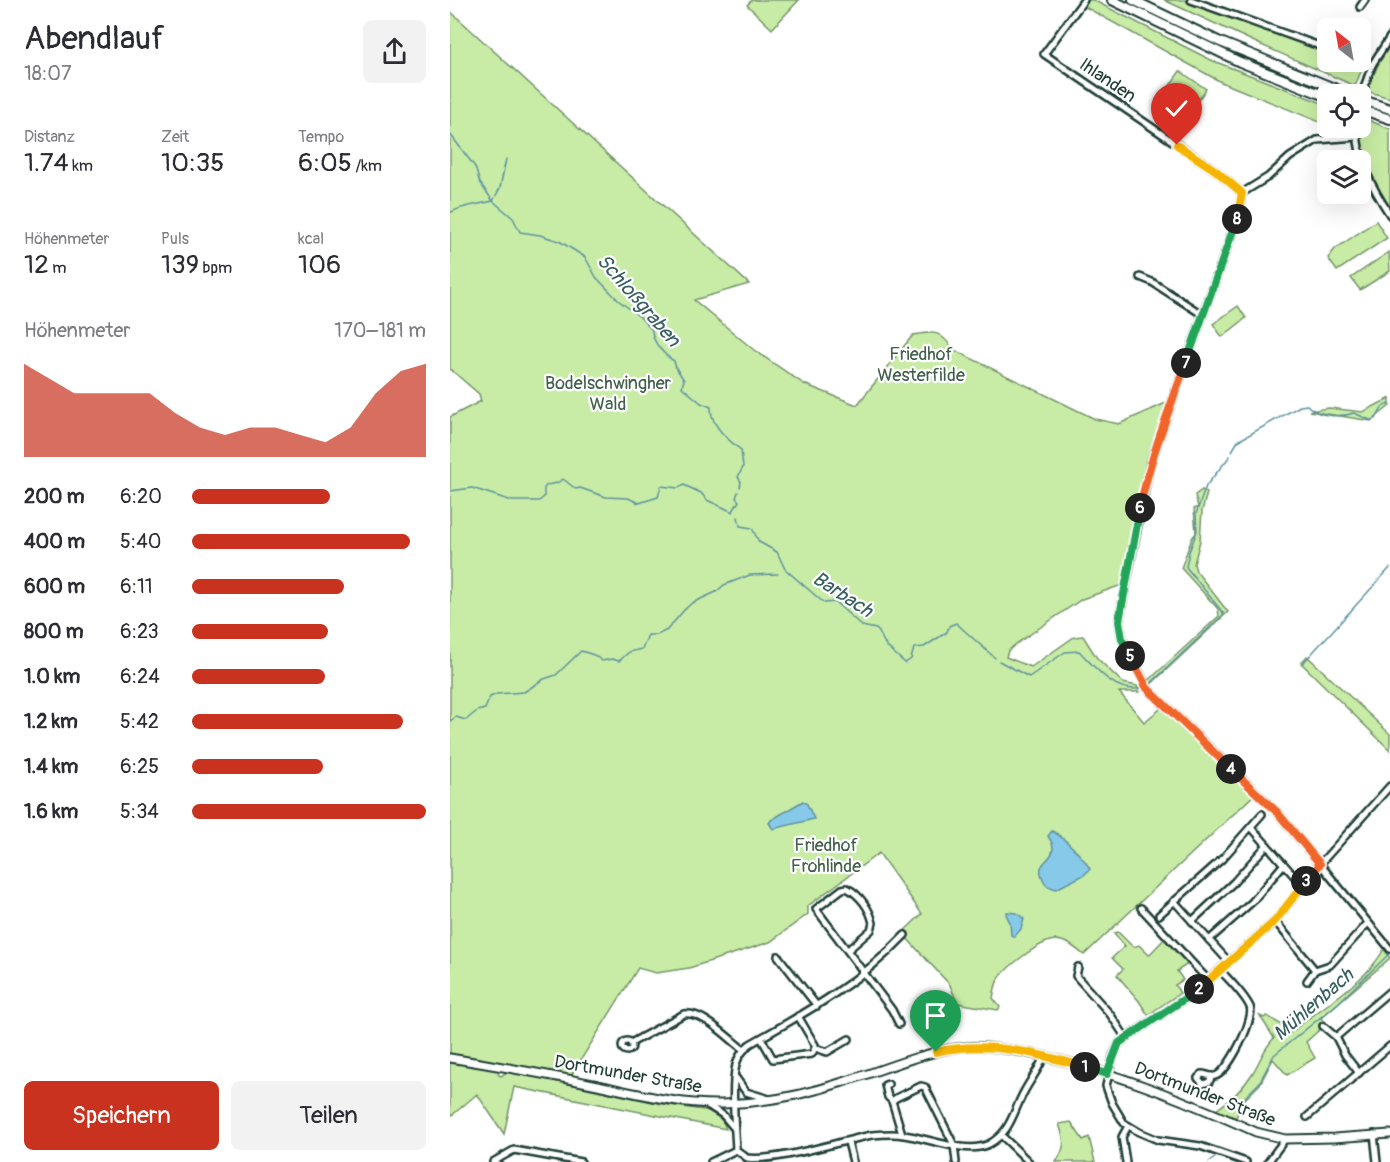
<!DOCTYPE html>
<html lang="de">
<head>
<meta charset="utf-8">
<style>
	body { margin:0; font-family:Pangolin,sans-serif; background:#f2f2f3; color:#2b2b33; height:100vh; display:flex; flex-direction:column; font-size:22px; white-space:nowrap }
	* { box-sizing:border-box; margin:0 }
	p { font-size:20px; color:#7c7c81 }
	.icon { flex:none; width:33px; height:33px; fill:none; stroke:currentColor; stroke-width:2; stroke-linecap:round; stroke-linejoin:round }
	.map { position:relative; flex:1; overflow:hidden }
	.panel { display:flex; flex-direction:column; background:#fff; width:450px }
	.panel>* { flex:none }
	.needle { width:39px; rotate:329deg }
	.buttons { position:absolute; left:867px; top:18px; display:grid; gap:12px }
	.buttons a { display:grid; place-items:center; width:54px; height:54px; border-radius:9px; background:#fff; box-shadow:0 6px 24px #0002; font-size:30px }
	.pin { position:absolute; display:grid; place-items:center; width:51px; height:51px; color:#fff; margin:-62px -26px; border-radius:50% 50% 50% 0; rotate:-45deg; box-shadow:0 0 6px #0007 }
	.pin .icon { rotate:45deg }
	.km { position:absolute; width:30px; height:30px; margin:-15px; border-radius:50%; background:#222; color:#fff; font-size:16px; line-height:30px; text-align:center }
	.round { display:grid; place-items:center; flex:none; width:63px; height:63px; border-radius:9px; background:#f2f2f3 }
	.summary { display:flex; align-items:center; justify-content:space-between; height:102px; padding:0 24px }
	h1 { font-size:33px; font-weight:600; line-height:45px }
	.metrics { display:grid; grid-template-columns:repeat(3,1fr); gap:9px; height:102px; padding:6px 24px }
	.metrics div { display:grid; align-content:center }
	.metrics b { font-size:26px; font-weight:600 }
	.metrics small { font-size:16px; font-weight:400 }
	.metrics p { font-size:16px }
	.chart { height:168px; padding:12px 24px }
	.chart p { display:flex; justify-content:space-between }
	.chart svg { width:100%; height:108px; margin-top:6px; fill:#c8321e; opacity:.7 }
	.action { display:flex; gap:12px; margin-top:auto; padding:12px 24px }
	.action a { flex:1; height:69px; border-radius:9px; background:#c8321e; color:#fff; font-size:24px; font-weight:600; line-height:69px; text-align:center }
	.action a+a { background:#f2f2f3; color:#2b2b33 }
	ul { padding:0 24px; list-style:none; font-size:20px }
	li { display:grid; grid-template-columns:96px 72px 1fr; align-items:center; height:45px }
	li i { height:15px; border-radius:8px; background:#c8321e }
	main { display:flex; flex:1; min-height:0 }
	.map>svg:first-child { display:block }
</style>
</head>
<body>
<main>
<section class="panel">
<div class="summary"><div><h1>Abendlauf</h1><p>18:07</p></div><a class="round"><svg class="icon" aria-label="share" viewBox="0 0 24 24"><path d="M12 15V3M7 8l5-5 5 5M5 13v7h14v-7"/></svg></a></div>
<div class="metrics">
<div><p>Distanz</p><b>1.74<small> km</small></b></div>
<div><p>Zeit</p><b>10:35</b></div>
<div><p>Tempo</p><b>6:05<small> /km</small></b></div>
</div>
<div class="metrics">
<div><p>Höhenmeter</p><b>12<small> m</small></b></div>
<div><p>Puls</p><b>139<small> bpm</small></b></div>
<div><p>kcal</p><b>106</b></div>
</div>
<div class="chart"><p><span>Höhenmeter</span>170–181 m</p>
<svg viewBox="0 0 160 44" preserveAspectRatio="none"><path d="M0 44V6L10 12L20 18L30 18L40 18L50 18L60 26L70 32L80 35L90 32L100 32L110 35L120 38L130 32L140 18L150 9L160 6V44z"/></svg>
</div>
<ul>
<li><b>200 m</b>6:20<i style="width:59%"></i></li>
<li><b>400 m</b>5:40<i style="width:93%"></i></li>
<li><b>600 m</b>6:11<i style="width:65%"></i></li>
<li><b>800 m</b>6:23<i style="width:58%"></i></li>
<li><b>1.0 km</b>6:24<i style="width:57%"></i></li>
<li><b>1.2 km</b>5:42<i style="width:90%"></i></li>
<li><b>1.4 km</b>6:25<i style="width:56%"></i></li>
<li><b>1.6 km</b>5:34<i style="width:100%"></i></li>
</ul>
<div class="action"><a>Speichern</a><a>Teilen</a></div>
</section>
<div class="map">
<svg width="940" height="1162" viewBox="0 0 940 1162">
	<rect width="100%" height="100%" fill="#fff"/>
	<filter id="ink" filterUnits="userSpaceOnUse"><feTurbulence type="fractalNoise" baseFrequency=".0167" numOctaves="2"/><feDisplacementMap in="SourceGraphic" scale="12" xChannelSelector="R" yChannelSelector="G"/><feConvolveMatrix kernelMatrix="1 2 1 2 8 2 1 2 1" color-interpolation-filters="sRGB"/></filter>
	<g filter="url(#ink)">
		<g fill="#c8eca5" stroke="#74946c" stroke-width="1.5">
			<polygon points="302,0 349,0 322,29 297,5"/>
			<polygon points="638,0 643,0 761,60 877,105 877,125 771,82 635,7"/>
			<polygon points="714,0 736,0 877,52 878,62 906,62 912,69 905,86 809,44"/>
			<path d="M0,11L299,284L244,300L304,350L354,384L407,405L463,335C487,331 490,331 504,350L645,419L669,424L716,403L718,405L702,448L688,509L675,584L632,599L566,644L558,651L556,657L581,667L624,637L633,636L647,658L673,683L687,686L690,692H669L694,722L714,706L806,793L634,955C625,948 617,940 605,940C590,941 556,967 548,980C545,985 544,993 543,998L550,1007L548,1010L507,1003L500,985L452,933L472,914L429,853L358,906V914L320,942L239,968L206,973L188,968L119,1079L53,1066L48,1074L51,1076L58,1071L212,1104L260,1111L272,1120L276,1129L64,1087L54,1134L27,1094L0,1117V417L31,401L29,394L0,369Z"/>
			<polygon points="940,46 940,98 916,91 930,61"/>
			<polygon points="730,71 756,89 738,115 712,97"/>
			<polygon points="911,117 940,129 940,215 925,192 907,137 883,128 910,128"/>
			<polygon points="926,221 937,238 887,271 878,258 885,249"/>
			<polygon points="939,252 940,271 910,290 901,278"/>
			<polygon points="788,306 796,318 772,337 763,324"/>
			<polygon points="940,398 940,406 921,421 859,411 879,408 913,412"/>
			<polygon points="752,490 757,493 752,511 750,541 744,564 746,571 778,612 697,688 698,681 769,616 768,609 731,568 742,538 746,533 744,509 748,507 745,495"/>
			<polygon points="857,656 940,734 940,750 851,663"/>
			<polygon points="668,932 683,947 689,945 699,955 717,936 741,962 727,971 733,980 725,985 730,993 698,1015 689,1001 667,975 673,969 662,958 675,946 664,933"/>
			<path d="M934,949L940,958L871,1018L876,1024L856,1042L865,1058L837,1075L823,1059L810,1084L791,1103L786,1118L766,1110C781,1100 792,1090 802,1074C811,1060 812,1051 824,1038L810,1016L814,1018L817,1016L832,1025L839,1034C868,1009 916,983 934,949Z"/>
			<path d="M621,1122L633,1140L639,1137L645,1162H606C616,1147 615,1141 609,1124Z"/>
		</g>
		<g fill="#87c9e8" stroke="#5d91a0" stroke-width="1.5">
			<polygon points="353,801 357,804 364,819 323,829 319,823 321,820"/>
			<path d="M602,831C613,836 634,858 640,869L634,875L606,889L597,886C581,862 600,864 603,850C604,845 600,839 598,836Z"/>
			<polygon points="557,912 567,913 574,919 571,929 564,937 561,935 560,923 556,914"/>
		</g>
		<g fill="none" stroke-linecap="round" stroke-linejoin="round">
			<g stroke="#5d91a0" stroke-width="1.5">
				<path d="M0,134L25,167L30,183L43,201L63,218L70,232L90,235L109,241L135,257L146,277L168,300L190,317L202,330C202,342 214,355 224,361L226,368L234,380L232,387L251,403L261,407C260,425 278,440 291,450L293,467L288,477L291,482L290,487"/>
				<path d="M0,213C9,206 31,204 43,201L50,188L56,159"/>
				<path d="M782,451L788,441L850,406L857,405C868,417 889,418 904,413L920,420L926,419L933,406L940,404"/>
				<polyline points="0,491 22,488 62,501 89,501 94,497 94,488 97,485 107,483 113,479 126,489 130,488 156,497 178,498 189,503 208,497 211,486 228,488 234,485 251,493 257,500 283,512"/>
				<polyline points="283,511 289,501 286,498 288,492"/>
				<polyline points="288,517 290,526 302,528 309,542 327,552 335,569 374,603 385,602 412,626 426,629 429,632 436,646 455,663 461,659 464,648 474,647 497,632 499,626 506,623 545,658"/>
				<path d="M549,661L579,677L615,652L629,651C646,668 665,695 693,688"/>
				<polyline points="853,663 940,568"/>
				<polyline points="699,685 774,614 736,567 739,552 747,531 746,514 756,486 780,456"/>
				<polyline points="0,721 6,717 16,720 27,711 35,709 40,697 47,694 74,692 94,679 106,675 131,651 144,655 152,661 162,659 169,661 179,652 192,649 198,635 207,635 217,630 235,609 242,603 266,592 274,585 300,575 328,574"/>
				<polyline points="787,1108 789,1103 809,1083 824,1055 887,1004 940,953"/>
				<polyline points="759,1162 765,1158"/>
			</g>
			<g stroke="#1f3d34" stroke-width="10">
				<g id="minor">
					<polyline points="634,0 594,54 765,170 792,193"/>
					<polyline points="741,0 878,49"/>
					<polyline points="910,7 915,0"/>
					<polyline points="910,61 922,65"/>
					<polyline points="916,82 922,65 940,37"/>
					<path d="M907,128C907,160 923,189 940,215"/>
					<polyline points="792,193 788,216 700,464 669,621 672,638 697,688 827,812 940,949"/>
					<polyline points="792,193 818,177 840,157 867,140 907,137"/>
					<polyline points="690,277 702,282 753,315"/>
					<polyline points="801,827 853,886"/>
					<polyline points="724,901 779,962"/>
					<polyline points="691,908 759,981"/>
					<polyline points="709,915 772,859 812,814"/>
					<polyline points="742,921 784,882 816,846"/>
					<polyline points="825,921 865,970 880,965 918,923"/>
					<path d="M455,935C411,982 356,1013 300,1044C295,1048 291,1053 288,1059C280,1076 285,1129 286,1150C290,1152 294,1156 297,1158C327,1162 390,1141 422,1135C432,1134 445,1133 454,1135C478,1138 517,1155 539,1144C561,1132 563,1112 574,1092C580,1080 589,1070 594,1056"/>
					<polyline points="759,940 802,902 833,865"/>
					<path d="M398,950L421,930L423,923C420,909 410,895 397,888L392,889L366,909L442,1010L449,1024"/>
					<polyline points="328,956 367,1006"/>
					<polyline points="628,967 626,976 660,1014 676,1038"/>
					<polyline points="857,981 865,970"/>
					<polyline points="873,1026 886,1037 895,1055 909,1073"/>
					<polyline points="886,1037 940,991"/>
					<polyline points="311,1038 323,1059 362,1054 365,1048 365,1045 348,1016"/>
					<circle cx="177" cy="1046" r="5"/>
					<path d="M181,1043L234,1014C253,1011 279,1039 294,1050"/>
					<polyline points="365,1048 377,1052 399,1039"/>
					<path d="M762,1076L759,1082L753,1084L748,1078L752,1074C756,1074 761,1077 765,1076C778,1073 805,1019 800,1007C794,994 780,981 770,970"/>
					<polyline points="286,1078 296,1092 319,1099"/>
					<polyline points="438,1084 435,1085 438,1097 442,1101 452,1134"/>
					<polyline points="442,1101 446,1098 471,1086 475,1087 504,1145 506,1162"/>
					<polyline points="257,1105 273,1115 284,1128"/>
					<polyline points="857,1117 940,1046"/>
					<polyline points="924,1134 927,1162"/>
					<polyline points="552,1136 579,1162"/>
					<polyline points="398,1142 403,1162"/>
					<polyline points="43,1162 64,1150 131,1162"/>
					<polyline points="261,1162 286,1150"/>
					<polyline points="676,1162 672,1137 678,1126"/>
					<polyline points="796,1162 750,1146 708,1140 689,1132 674,1123 662,1103 656,1086 663,1056 669,1043 747,990 825,921 870,864 940,786"/>
					<polyline points="818,1162 835,1139"/>
				</g>
			</g>
			<g stroke="#1f3d34" stroke-width="11">
				<path id="major" d="M0,1058C49,1066 99,1075 148,1085C189,1094 231,1105 273,1104C314,1103 354,1095 393,1082C430,1071 468,1054 506,1048C530,1044 555,1049 578,1053C656,1068 734,1100 806,1132L835,1139L884,1138L940,1134"/>
			</g>
			<g stroke="#1f3d34" stroke-width="12">
				<g id="highway">
					<polyline points="662,0 790,62 878,97"/>
					<polyline points="683,0 768,41 899,94"/>
					<polyline points="910,99 940,109"/>
					<polyline points="910,109 940,119"/>
				</g>
			</g>
			<use href="#minor" stroke="#fff" stroke-width="5"/>
			<use href="#major" stroke="#fff" stroke-width="7"/>
			<use href="#highway" stroke="#fff" stroke-width="8"/>
			<g stroke="#1f3d34" stroke-width="10" stroke-linecap="butt">
				<polyline id="minor-bridge" points="910,102 916,82"/>
			</g>
			<use href="#minor-bridge" stroke="#fff" stroke-width="5"/>
		</g>
	</g>
	<g fill="none" stroke-linecap="round" stroke-linejoin="round" filter="url(#ink)">
		<g stroke="#fff" stroke-width="12">
			<path id="split-1" d="M486,1052C536,1040 587,1053 635,1067"/>
		</g>
		<g stroke="#fff" stroke-width="12">
			<polyline id="split-2" points="635,1067 657,1074 669,1043 749,989"/>
		</g>
		<g stroke="#fff" stroke-width="12">
			<polyline id="split-3" points="749,989 825,921 856,881"/>
		</g>
		<g stroke="#fff" stroke-width="12">
			<polyline id="split-4" points="781,769 827,812 870,864 856,881"/>
		</g>
		<g stroke="#fff" stroke-width="12">
			<polyline id="split-5" points="680,656 697,688 781,769"/>
		</g>
		<g stroke="#fff" stroke-width="12">
			<polyline id="split-6" points="680,656 672,639 669,621 690,508"/>
		</g>
		<g stroke="#fff" stroke-width="12">
			<path id="split-7" d="M690,508C700,457 719,411 736,363"/>
		</g>
		<g stroke="#fff" stroke-width="12">
			<polyline id="split-8" points="736,363 787,219"/>
		</g>
		<g stroke="#fff" stroke-width="12">
			<polyline id="split-9" points="727,145 765,170 792,193 787,219"/>
		</g>
		<use href="#split-1" stroke="#f5b400" stroke-width="8"/>
		<use href="#split-2" stroke="#22a559" stroke-width="8"/>
		<use href="#split-3" stroke="#f5b400" stroke-width="8"/>
		<use href="#split-4" stroke="#f0652b" stroke-width="8"/>
		<use href="#split-5" stroke="#f0652b" stroke-width="8"/>
		<use href="#split-6" stroke="#22a559" stroke-width="8"/>
		<use href="#split-7" stroke="#f0652b" stroke-width="8"/>
		<use href="#split-8" stroke="#22a559" stroke-width="8"/>
		<use href="#split-9" stroke="#f5b400" stroke-width="8"/>
	</g>
	<g text-anchor="middle" stroke-width="4.5" stroke-linejoin="round" paint-order="stroke">
		<g font-size="18" fill="#1f3d34" stroke="#fff">
			<text transform="translate(658 80) rotate(34)" y="6">Ihlanden</text>
			<text transform="translate(178 1074) rotate(10)" y="6">Dortmunder Straße</text>
			<text transform="translate(755 1094) rotate(21)" y="6">Dortmunder Straße</text>
		</g>
		<g font-size="18" fill="#41604b" stroke="#fff">
			<text x="471" y="360">Friedhof<tspan x="471" dy="21">Westerfilde</tspan></text>
			<text x="158" y="389">Bodelschwingher<tspan x="158" dy="21">Wald</tspan></text>
			<text x="376" y="851">Friedhof<tspan x="376" dy="21">Frohlinde</tspan></text>
		</g>
		<g font-size="20" font-style="italic" fill="#396061" stroke="#fff">
			<text transform="translate(189 300) rotate(49)" y="7">Schloßgraben</text>
			<text transform="translate(393 594) rotate(33)" y="7">Barbach</text>
			<text transform="translate(863 1004) rotate(-41)" y="7">Mühlenbach</text>
		</g>
	</g>
</svg>
<div class="buttons">
<a><svg class="needle" viewBox="-14 -14 28 28"><path d="M0-13l5 13h-10z" fill="#e53935"/><path d="M0 13l5-13h-10z" fill="#7c7c81"/></svg></a>
<a><svg class="icon" aria-label="locate" viewBox="0 0 24 24"><circle cx="12" cy="12" r="6"/><path d="M12 2v4M12 18v4M2 12h4M18 12h4"/></svg></a>
<a><svg class="icon" aria-label="layers" viewBox="0 0 24 24"><path d="M12 4l9 5-9 5-9-5zM3 14l9 5 9-5"/></svg></a>
</div>
<div class="pin" style="left:486px;top:1052px;background:#1e9e55"><svg class="icon" aria-label="arrive" viewBox="0 0 24 24"><path d="M6 21V4h12l-3 4 3 4H6"/></svg></div>
<div class="pin" style="left:727px;top:145px;background:#d93025"><svg class="icon" aria-label="check" viewBox="0 0 24 24"><path d="M5 12l5 5 9-10"/></svg></div>
<b class="km" style="left:635px;top:1067px">1</b>
<b class="km" style="left:749px;top:989px">2</b>
<b class="km" style="left:856px;top:881px">3</b>
<b class="km" style="left:781px;top:769px">4</b>
<b class="km" style="left:680px;top:656px">5</b>
<b class="km" style="left:690px;top:508px">6</b>
<b class="km" style="left:736px;top:363px">7</b>
<b class="km" style="left:787px;top:219px">8</b>
</div>
</main>
</body>
</html>
